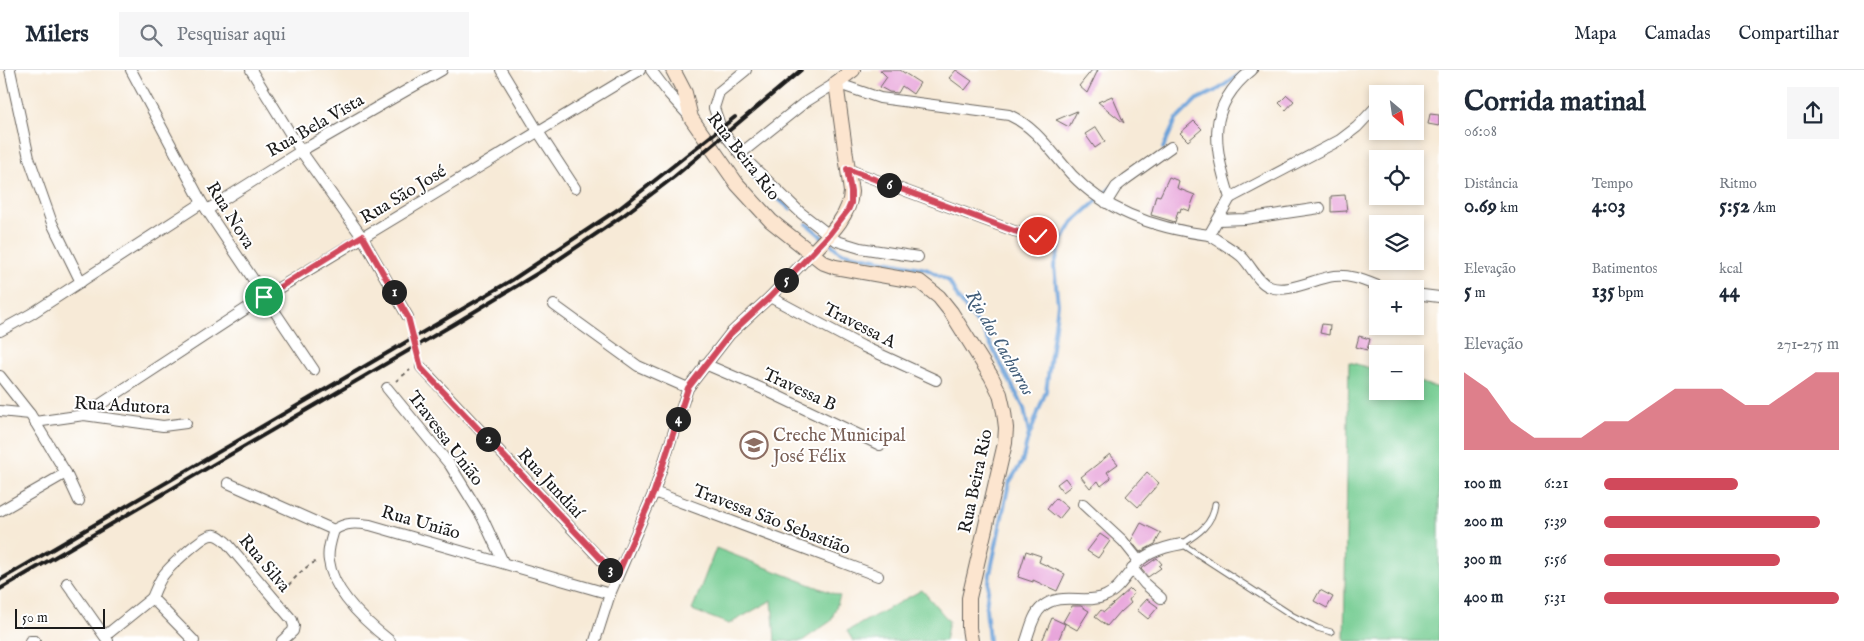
<!DOCTYPE html>
<html lang="pt">
<head>
<meta charset="utf-8">
<style>
	body { margin:0; font-family:"IM FELL English",serif; background:#f6f6f7; color:#1f2937; height:100vh; display:flex; flex-direction:column; font-size:19px; white-space:nowrap }
	* { box-sizing:border-box; margin:0 }
	p { font-size:16px; color:#747a83 }
	.icon { flex:none; width:28px; height:28px; fill:none; stroke:currentColor; stroke-width:2; stroke-linecap:round; stroke-linejoin:round }
	.map { position:relative; flex:1; overflow:hidden }
	.panel { display:flex; flex-direction:column; background:#fff; width:425px }
	.panel>* { flex:none }
	.needle { width:32px; rotate:151deg }
	.controls { position:absolute; left:1369px; top:15px; display:grid; gap:10px }
	.controls a { display:grid; place-items:center; width:55px; height:55px; border-radius:0px; background:#fff; box-shadow:0 2px 8px #0003; font-size:25px }
	.scale { position:absolute; left:15px; bottom:12px; width:90px; box-sizing:border-box; padding-left:5px; border:2px solid #1c1c1c; border-top:0; font-size:14px; line-height:18px; white-space:nowrap; color:#1c1c1c; -webkit-text-stroke:4px #fff; paint-order:stroke }
	.pin { position:absolute; display:grid; place-items:center; width:42px; height:42px; color:#fff; margin:-21px; border:2px solid #fff; border-radius:50%; box-shadow:0 1px 5px #0007 }
	.km { position:absolute; width:25px; height:25px; margin:-12px; border-radius:50%; background:#222; color:#fff; font-size:14px; line-height:25px; text-align:center }
	.round { display:grid; place-items:center; flex:none; width:52px; height:52px; border-radius:0px; background:#f6f6f7 }
	.head { display:flex; align-items:center; justify-content:space-between; height:85px; padding:0 25px }
	h1 { font-size:28px; font-weight:700; line-height:38px }
	.stats { display:grid; grid-template-columns:repeat(3,1fr); gap:8px; height:85px; padding:5px 25px }
	.stats div { display:grid; align-content:center }
	.stats b { font-size:21px; font-weight:700 }
	.stats small { font-size:14px; font-weight:400 }
	.stats p { font-size:14px }
	.chart { height:140px; padding:10px 25px }
	.chart p { display:flex; justify-content:space-between }
	.chart svg { width:100%; height:90px; margin-top:5px; fill:#d1495b; opacity:.7 }
	ul { padding:0 25px; list-style:none; font-size:16px }
	li { display:grid; grid-template-columns:80px 60px 1fr; align-items:center; height:38px }
	li i { height:12px; border-radius:6px; background:#d1495b }
	header { display:flex; align-items:center; gap:30px; box-sizing:border-box; height:70px; padding:0 25px; background:#fff; border-bottom:1px solid #e0e1e3 }
	header strong { font-size:24px }
	nav { display:flex; gap:28px; margin-inline-start:auto; font-size:18px }
	.search { width:350px; height:45px; background:#f6f6f7; display:flex; align-items:center; gap:12px; box-sizing:border-box; padding:0 18px; border-radius:0px; color:#747a83; font-size:19px }
	main { display:flex; flex:1; min-height:0 }
	.map>svg:first-child { display:block }
</style>
</head>
<body>
<header>
<strong>Milers</strong>
<div class="search"><svg class="icon" aria-label="search" viewBox="0 0 24 24"><circle cx="10" cy="10" r="6"/><path d="M15 15l6 6"/></svg>Pesquisar aqui</div>
<nav><a>Mapa</a><a>Camadas</a><a>Compartilhar</a></nav>
</header>
<main>
<div class="map">
<svg width="1439" height="571" viewBox="0 0 1439 571">
	<rect width="100%" height="100%" fill="#fff"/>
	<filter id="ink" filterUnits="userSpaceOnUse"><feTurbulence type="fractalNoise" baseFrequency=".02" numOctaves="2"/><feDisplacementMap in="SourceGraphic" scale="10" xChannelSelector="R" yChannelSelector="G"/><feConvolveMatrix kernelMatrix="1 2 1 2 8 2 1 2 1" color-interpolation-filters="sRGB"/></filter>
	<filter id="wash" filterUnits="userSpaceOnUse"><feTurbulence type="fractalNoise" baseFrequency=".0096" numOctaves="4" result="noise"/><feDisplacementMap in="SourceGraphic" scale="20" xChannelSelector="R" yChannelSelector="G"/><feGaussianBlur stdDeviation="1.12" result="paint"/><feColorMatrix in="noise" values="0 0 0 0 0 0 0 0 0 0 0 0 0 0 0 0 0 1.4 0 .05"/><feComposite in="paint" operator="in"/></filter>
	<g filter="url(#wash)">
		<rect width="100%" height="100%" fill="#f7ead7"/>
		<g fill="#74cc92" stroke="#487457">
			<polygon points="1349,292 1377,300 1378,321 1415,321 1415,311 1439,318 1439,571 1344,571"/>
			<polygon points="716,478 840,526 831,551 802,571 775,571 772,530 729,554 692,540"/>
			<polygon points="922,520 949,551 945,571 853,571 847,561"/>
		</g>
		<g fill="none" stroke-linecap="round" stroke-linejoin="round">
			<g stroke="#6ca2d9" stroke-width="4">
				<polyline points="1163,78 1176,50 1196,30 1219,19 1244,1"/>
				<polyline points="752,106 790,139"/>
				<polyline points="807,154 822,167"/>
				<polyline points="828,171 840,182 926,199 949,211 959,230 983,260 1024,338 1029,364 1022,392 1009,413 990,504 986,538 989,571"/>
				<polyline points="1030,364 1046,321 1058,234 1054,196 1062,171 1073,152 1112,117"/>
			</g>
		</g>
		<g id="blocks">
			<g fill="#e8a6db">
				<polygon points="880,0 900,0 920,13 913,24 902,16 898,23 889,22 880,17 887,7"/>
				<polygon points="956,0 972,11 965,20 949,8"/>
				<polygon points="1092,0 1098,0 1087,23 1079,16"/>
				<polygon points="1287,25 1294,31 1286,40 1279,33"/>
				<polygon points="1112,26 1124,53 1098,32"/>
				<polygon points="1077,41 1069,57 1056,50"/>
				<polygon points="1430,44 1439,45 1439,56 1428,54"/>
				<polygon points="1194,51 1202,59 1188,71 1180,63"/>
				<polygon points="1096,57 1105,71 1095,78 1085,64"/>
				<polygon points="1169,107 1179,111 1177,118 1195,125 1189,141 1181,138 1180,142 1178,141 1175,152 1151,145 1156,125 1160,126"/>
				<polygon points="1345,125 1347,141 1331,142 1331,126"/>
				<polygon points="1322,254 1330,255 1329,265 1320,263"/>
				<polygon points="1359,266 1370,269 1367,280 1356,277"/>
				<polygon points="1110,384 1118,394 1107,402 1111,408 1101,416 1098,411 1090,418 1081,407"/>
				<polygon points="1147,402 1159,413 1138,437 1126,426"/>
				<polygon points="1065,408 1071,416 1063,422 1057,414"/>
				<polygon points="1056,428 1068,438 1059,449 1047,439"/>
				<polygon points="1141,453 1161,463 1155,474 1140,482 1131,471"/>
				<polygon points="1100,464 1110,471 1098,488 1087,481"/>
				<polygon points="1026,481 1041,486 1039,492 1065,504 1057,521 1033,510 1033,512 1018,507"/>
				<polygon points="1157,488 1162,494 1159,496 1161,498 1148,507 1141,499"/>
				<polygon points="1130,519 1134,523 1129,530 1131,533 1121,542 1120,541 1107,556 1095,547 1101,540 1104,542"/>
				<polygon points="1320,520 1333,527 1327,538 1314,531"/>
				<polygon points="1147,529 1158,537 1148,549 1137,540"/>
				<polygon points="1072,536 1081,536 1089,541 1077,560 1063,552"/>
				<polygon points="1052,548 1065,554 1061,564 1058,571 1042,571"/>
			</g>
		</g>
	</g>
	<g filter="url(#ink)">
		<use href="#blocks" fill-opacity="0" stroke="#69645d" stroke-width="1"/>
		<g fill="none" stroke-linecap="round" stroke-linejoin="round">
			<g stroke="#69645d" stroke-width="7">
				<path id="lane" d="M1215,434C1213,454 1198,464 1182,474L1293,546L1317,558L1331,562"/>
			</g>
			<g stroke="#69645d" stroke-width="12">
				<g id="street">
					<polyline points="10,0 29,88 52,153 81,212"/>
					<polyline points="131,0 202,133 314,300"/>
					<polyline points="251,0 301,81 362,167 408,247"/>
					<polyline points="501,0 539,63 575,118"/>
					<polyline points="651,0 669,24 690,47"/>
					<polyline points="746,0 719,22 714,38 722,61 740,84 801,143 837,171 860,178 918,187"/>
					<path d="M740,84L804,33L836,13L880,28L1009,45C1036,57 1052,83 1072,105C1107,142 1159,159 1209,165L1230,128C1214,77 1205,37 1252,0"/>
					<polyline points="847,99 1014,161 1038,166"/>
					<polyline points="1230,128 1340,70 1357,57 1374,39"/>
					<polyline points="1106,133 1116,117 1126,109 1171,77"/>
					<polyline points="207,140 301,81 442,0"/>
					<polyline points="1218,150 1245,149 1320,138"/>
					<path d="M1209,165C1220,172 1231,178 1241,186C1251,195 1257,212 1270,217C1288,224 1316,208 1334,206C1353,204 1369,213 1386,219"/>
					<polyline points="1415,224 1439,227"/>
					<polyline points="770,227 862,276 936,310"/>
					<polyline points="554,235 638,296 688,318"/>
					<polyline points="0,261 31,244 202,133"/>
					<polyline points="705,294 763,319 880,375"/>
					<polyline points="421,297 617,507"/>
					<polyline points="0,306 30,344"/>
					<polyline points="387,318 450,395 482,447 503,492"/>
					<polyline points="0,341 30,344 35,352 84,345 163,356 186,353"/>
					<polyline points="84,345 264,227 640,0"/>
					<polyline points="35,352 66,403 79,431"/>
					<polyline points="228,413 334,460"/>
					<polyline points="654,422 878,506"/>
					<polyline points="1083,434 1123,471 1139,491"/>
					<polyline points="0,441 66,403"/>
					<path d="M334,460C346,452 356,453 370,455L610,524"/>
					<path d="M334,460C331,470 327,481 329,491C333,522 367,553 390,571"/>
					<polyline points="1132,498 1145,514 1161,528"/>
					<polyline points="67,513 108,571"/>
					<path d="M152,528C155,521 158,513 162,507C168,498 203,465 212,465C218,464 222,469 226,472L292,550L294,556L293,561L282,571"/>
					<polyline points="105,566 152,528 194,571"/>
					<polyline points="30,571 35,571"/>
					<polyline points="595,571 610,524 654,422 688,318 730,264 770,227 811,184"/>
					<path d="M1026,571C1030,560 1033,544 1042,537C1060,521 1086,535 1105,526C1117,521 1124,509 1132,499C1143,483 1164,477 1182,474"/>
				</g>
			</g>
			<g stroke="#69645d" stroke-width="16">
				<g id="secondary">
					<polyline points="673,0 685,23 691,48 737,114 771,151 824,193 835,197 920,212 939,227 951,242 991,306 1000,324 1004,342 1006,358 1005,373 969,528 969,558 971,571"/>
					<path d="M811,184C827,167 850,147 851,122L836,13L853,0"/>
				</g>
			</g>
			<g stroke="#69645d" stroke-width="2" stroke-dasharray="4 4" stroke-linecap="butt">
				<polyline points="410,256 419,288"/>
				<polyline points="396,311 410,300"/>
				<path d="M283,521C292,512 305,494 319,491"/>
			</g>
			<use href="#lane" stroke="#fff" stroke-width="5"/>
			<use href="#street" stroke="#fff" stroke-width="10"/>
			<use href="#secondary" stroke="#fce5cf" stroke-width="14"/>
			<g stroke="#1c1c1c" stroke-width="4">
				<polyline points="0,510 512,210 620,138 735,47"/>
				<polyline points="0,519 454,254 543,200 624,145 674,107 801,0"/>
			</g>
		</g>
	</g>
	<g fill="none" stroke-linecap="round" stroke-linejoin="round" filter="url(#ink)">
		<g stroke="#fff" stroke-width="10">
			<polyline id="route" points="264,227 362,166 408,247 421,298 617,506 654,422 688,318 730,264 770,227 811,184 828,166 848,140 851,133 851,122 847,99 1014,161 1038,166"/>
		</g>
		<use href="#route" stroke="#d1495b" stroke-width="6"/>
	</g>
	<defs>
		<g id="school-ring" transform="scale(1.4375)"><circle r="9.5" fill="#fff" stroke="#8d6e63" stroke-width="1.5"/><path d="M0-5L7-2L0 1L-7-2ZM-4 1L0 2.5L4 1V4Q0 6-4 4Z" fill="#8d6e63"/></g>
	</defs>
	<g fill-rule="evenodd">
		<use href="#school-ring" x="754" y="375"/>
	</g>
	<g text-anchor="middle" stroke-width="4" stroke-linejoin="round" paint-order="stroke">
		<g font-size="18" fill="#1c1c1c" stroke="#fff">
			<text transform="translate(315 55) rotate(-30)" y="6">Rua Bela Vista</text>
			<text transform="translate(744 86) rotate(52)" y="6">Rua Beira Rio</text>
			<text transform="translate(403 124) rotate(-31)" y="6">Rua São José</text>
			<text transform="translate(231 145) rotate(58)" y="6">Rua Nova</text>
			<text transform="translate(860 255) rotate(27)" y="6">Travessa A</text>
			<text transform="translate(800 319) rotate(25)" y="6">Travessa B</text>
			<text transform="translate(122 335) rotate(3)" y="6">Rua Adutora</text>
			<text transform="translate(446 368) rotate(53)" y="6">Travessa União</text>
			<text transform="translate(975 411) rotate(-78)" y="6">Rua Beira Rio</text>
			<text transform="translate(551 413) rotate(47)" y="6">Rua Jundiaí</text>
			<text transform="translate(772 449) rotate(21)" y="6">Travessa São Sebastião</text>
			<text transform="translate(421 452) rotate(16)" y="6">Rua União</text>
			<text transform="translate(265 493) rotate(50)" y="6">Rua Silva</text>
		</g>
		<g font-size="18" fill="#785e54" stroke="#fff" text-anchor="start">
			<text x="773" y="371">Creche Municipal<tspan x="773" dy="21">José Félix</tspan></text>
		</g>
		<g font-size="19" font-style="italic" fill="#445f7a" stroke="#fff">
			<text transform="translate(1001 272) rotate(60)" y="7">Rio dos Cachorros</text>
		</g>
	</g>
</svg>
<div class="controls">
<a><svg class="needle" viewBox="-14 -14 28 28"><path d="M0-13l5 13h-10z" fill="#e53935"/><path d="M0 13l5-13h-10z" fill="#747a83"/></svg></a>
<a><svg class="icon" aria-label="locate" viewBox="0 0 24 24"><circle cx="12" cy="12" r="6"/><path d="M12 2v4M12 18v4M2 12h4M18 12h4"/></svg></a>
<a><svg class="icon" aria-label="layers" viewBox="0 0 24 24"><path d="M12 4l9 5-9 5-9-5zM3 14l9 5 9-5"/></svg></a>
<a>+</a>
<a>−</a>
</div>
<div class="scale">50 m</div>
<div class="pin" style="left:264px;top:227px;background:#1e9e55"><svg class="icon" aria-label="arrive" viewBox="0 0 24 24"><path d="M6 21V4h12l-3 4 3 4H6"/></svg></div>
<div class="pin" style="left:1038px;top:166px;background:#d93025"><svg class="icon" aria-label="check" viewBox="0 0 24 24"><path d="M5 12l5 5 9-10"/></svg></div>
<b class="km" style="left:394px;top:222px">1</b>
<b class="km" style="left:488px;top:369px">2</b>
<b class="km" style="left:610px;top:500px">3</b>
<b class="km" style="left:678px;top:349px">4</b>
<b class="km" style="left:786px;top:210px">5</b>
<b class="km" style="left:889px;top:115px">6</b>
</div>
<section class="panel">
<div class="head"><div><h1>Corrida matinal</h1><p>06:08</p></div><a class="round"><svg class="icon" aria-label="share" viewBox="0 0 24 24"><path d="M12 15V3M7 8l5-5 5 5M5 13v7h14v-7"/></svg></a></div>
<div class="stats">
<div><p>Distância</p><b>0.69<small> km</small></b></div>
<div><p>Tempo</p><b>4:03</b></div>
<div><p>Ritmo</p><b>5:52<small> /km</small></b></div>
</div>
<div class="stats">
<div><p>Elevação</p><b>5<small> m</small></b></div>
<div><p>Batimentos</p><b>135<small> bpm</small></b></div>
<div><p>kcal</p><b>44</b></div>
</div>
<div class="chart"><p><span>Elevação</span>271–275 m</p>
<svg viewBox="0 0 160 44" preserveAspectRatio="none"><path d="M0 44V6L10 14L20 30L30 38L40 38L50 38L60 30L70 30L80 22L90 14L100 14L110 14L120 22L130 22L140 14L150 6L160 6V44z"/></svg>
</div>
<ul>
<li><b>100 m</b>6:21<i style="width:57%"></i></li>
<li><b>200 m</b>5:39<i style="width:92%"></i></li>
<li><b>300 m</b>5:56<i style="width:75%"></i></li>
<li><b>400 m</b>5:31<i style="width:100%"></i></li>
</ul>
</section>
</main>
</body>
</html>
